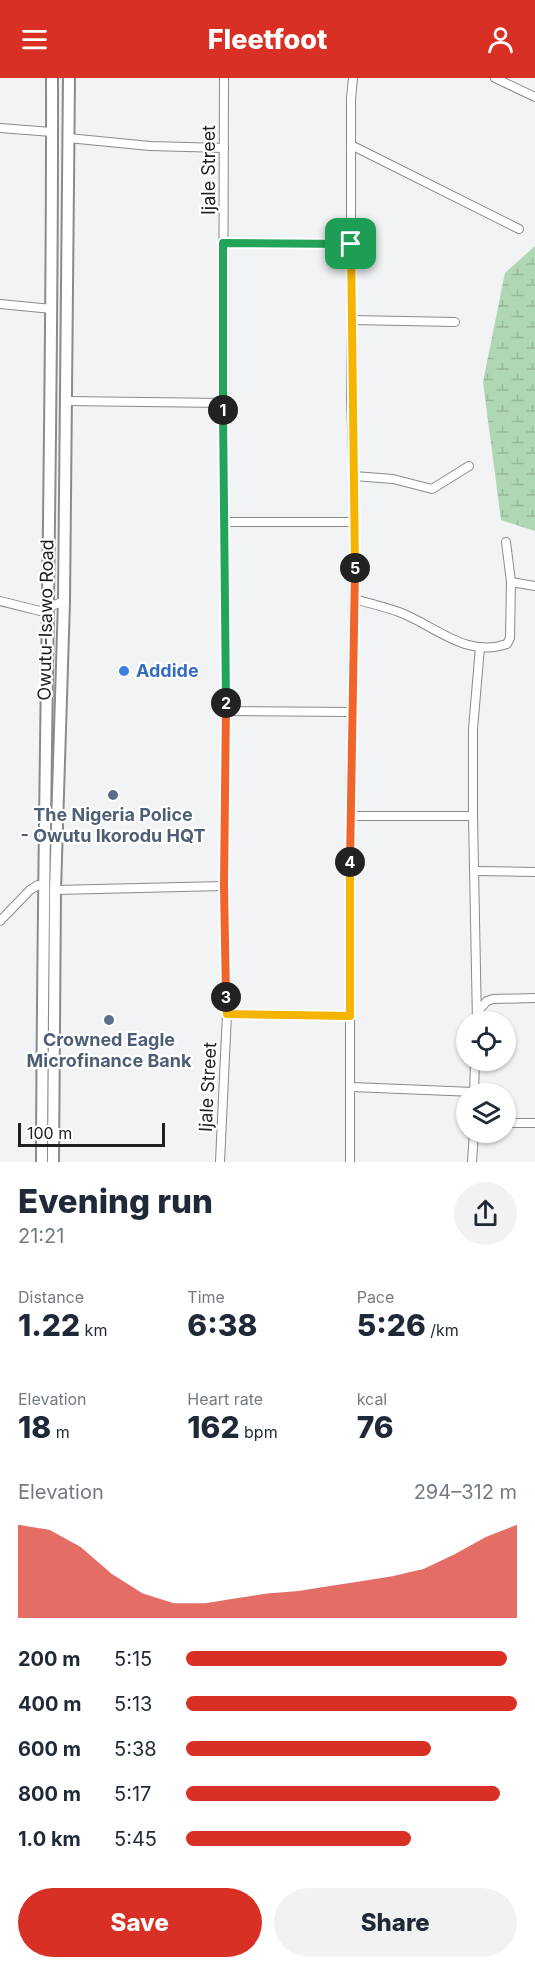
<!DOCTYPE html>
<html lang="en">
<head>
<meta charset="utf-8">
<style>
	body { margin:0; font-family:Inter,sans-serif; background:#f2f2f3; color:#1f2937; height:100vh; display:flex; flex-direction:column; font-size:22px; white-space:nowrap }
	* { box-sizing:border-box; margin:0 }
	p { font-size:20px; color:#747a83 }
	.icon { flex:none; width:33px; height:33px; fill:none; stroke:currentColor; stroke-width:2; stroke-linecap:round; stroke-linejoin:round }
	.map { position:relative; height:1084px; overflow:hidden }
	.details { display:flex; flex-direction:column; background:#fff; flex:1 }
	.details>* { flex:none }
	.buttons { position:absolute; left:456px; top:933px; display:grid; gap:12px }
	.buttons a { display:grid; place-items:center; width:60px; height:60px; border-radius:50%; background:#fff; box-shadow:0 2px 4px #0004; font-size:30px }
	.scale { position:absolute; left:18px; bottom:15px; width:147px; box-sizing:border-box; padding-left:6px; border:3px solid #1f1f1f; border-top:0; font-size:16px; line-height:21px; white-space:nowrap; color:#1f1f1f; -webkit-text-stroke:4px #fff; paint-order:stroke }
	.pin { position:absolute; display:grid; place-items:center; width:51px; height:51px; color:#fff; margin:-26px; border-radius:12px; box-shadow:0 3px 9px #0006 }
	.km { position:absolute; width:30px; height:30px; margin:-15px; border-radius:50%; background:#222; color:#fff; font-size:16px; line-height:30px; text-align:center }
	.round { display:grid; place-items:center; flex:none; width:63px; height:63px; border-radius:32px; background:#f2f2f3 }
	.overview { display:flex; align-items:center; justify-content:space-between; height:102px; padding:0 18px }
	h1 { font-size:33px; font-weight:800; line-height:45px }
	.metrics { display:grid; grid-template-columns:repeat(3,1fr); gap:9px; height:102px; padding:6px 18px }
	.metrics div { display:grid; align-content:center }
	.metrics b { font-size:30px; font-weight:800 }
	.metrics small { font-size:16px; font-weight:400 }
	.metrics p { font-size:16px }
	.chart { height:168px; padding:12px 18px }
	.chart p { display:flex; justify-content:space-between }
	.chart svg { width:100%; height:108px; margin-top:6px; fill:#d93025; opacity:.7 }
	.action { display:flex; gap:12px; margin-top:auto; padding:12px 18px }
	.action a { flex:1; height:69px; border-radius:36px; background:#d93025; color:#fff; font-size:24px; font-weight:800; line-height:69px; text-align:center }
	.action a+a { background:#f2f2f3; color:#1f2937 }
	ul { padding:0 18px; list-style:none; font-size:20px }
	li { display:grid; grid-template-columns:96px 72px 1fr; align-items:center; height:45px }
	li i { height:15px; border-radius:8px; background:#d93025 }
	header { display:flex; justify-content:space-between; align-items:center; height:78px; padding:0 18px; background:#d93025; color:#fff; font-size:27px; font-weight:800 }
	.map>svg:first-child { display:block }
</style>
</head>
<body>
<header><svg class="icon" aria-label="menu" viewBox="0 0 24 24"><path d="M4 6h16M4 12h16M4 18h16"/></svg>Fleetfoot<svg class="icon" aria-label="person" viewBox="0 0 24 24"><circle cx="12" cy="8" r="4"/><path d="M4 21q1-7 8-7t8 7"/></svg></header>
<div class="map">
<svg width="535" height="1084" viewBox="0 0 535 1084">
	<defs>
		<pattern id="wetland-marsh" width="20" height="14" patternUnits="userSpaceOnUse" patternTransform="scale(1.5)"><rect width="20" height="14" fill="#b0d7b3"/><path d="M1 5h8M5 5V1M11 12h8M15 12V8" fill="none" stroke="#97b89a"/></pattern>
	</defs>
	<rect width="100%" height="100%" fill="#f1f3f4"/>
	<polygon fill="url(#wetland-marsh)" points="535,168 535,453 501,442 483,304 505,195"/>
	<g fill="none" stroke-linecap="round" stroke-linejoin="round">
		<g stroke="#898b8c" stroke-width="10">
			<g id="street">
				<polyline points="495,0 535,19"/>
				<polyline points="0,50 52,54"/>
				<polyline points="68,60 150,68 224,70"/>
				<polyline points="351,67 519,151"/>
				<polyline points="223,166 351,166"/>
				<polyline points="0,226 52,231"/>
				<polyline points="352,242 455,244"/>
				<polyline points="66,323 223,325"/>
				<polyline points="354,398 393,401 432,411 469,388"/>
				<polyline points="226,444 355,444"/>
				<polyline points="506,464 511,504"/>
				<path d="M354,521C369,525 385,529 399,534C436,548 465,580 507,566L510,560L511,504L535,508"/>
				<polyline points="0,523 40,533 64,523"/>
				<polyline points="226,633 352,634"/>
				<polyline points="350,738 473,738"/>
				<polyline points="476,793 535,794"/>
				<polyline points="55,812 224,808"/>
				<polyline points="0,843 30,812 38,807 43,809"/>
				<polyline points="477,934 487,923 493,921 535,920"/>
				<polyline points="227,936 350,938"/>
				<polyline points="477,944 473,738 473,651 480,569"/>
				<polyline points="352,1009 474,1014"/>
				<polyline points="474,1016 475,982"/>
				<polyline points="506,1045 535,1045"/>
				<polyline points="220,1084 227,936 224,808 226,633 223,325 224,0"/>
				<polyline points="350,1084 350,738 355,444 351,320 351,21 353,0"/>
				<polyline points="472,1084 474,1054"/>
			</g>
		</g>
		<g stroke="#898b8c" stroke-width="14">
			<g id="secondary">
				<path d="M42,1084C43,723 53,361 52,0"/>
				<polyline points="53,1084 55,812 64,523 69,0"/>
			</g>
		</g>
		<use href="#street" stroke="#fff" stroke-width="8"/>
		<use href="#secondary" stroke="#fff" stroke-width="10"/>
	</g>
	<g fill="none" stroke-linecap="round" stroke-linejoin="round">
		<g stroke="#fff" stroke-width="12">
			<polyline id="split-1" points="223,332 223,165 351,166"/>
		</g>
		<g stroke="#fff" stroke-width="12">
			<polyline id="split-2" points="223,332 226,625"/>
		</g>
		<g stroke="#fff" stroke-width="12">
			<polyline id="split-3" points="226,625 224,808 226,919"/>
		</g>
		<g stroke="#fff" stroke-width="12">
			<polyline id="split-4" points="226,919 227,936 350,938 350,784"/>
		</g>
		<g stroke="#fff" stroke-width="12">
			<polyline id="split-5" points="350,784 355,490"/>
		</g>
		<g stroke="#fff" stroke-width="12">
			<polyline id="split-6" points="351,166 355,490"/>
		</g>
		<use href="#split-1" stroke="#22a559" stroke-width="8"/>
		<use href="#split-2" stroke="#22a559" stroke-width="8"/>
		<use href="#split-3" stroke="#f0652b" stroke-width="8"/>
		<use href="#split-4" stroke="#f5b400" stroke-width="8"/>
		<use href="#split-5" stroke="#f0652b" stroke-width="8"/>
		<use href="#split-6" stroke="#f5b400" stroke-width="8"/>
	</g>
	<circle fill="#3f7fe0" stroke="#fff" stroke-width="2" cx="124" cy="593" r="6"/>
	<g fill="#5c6f8a" stroke="#fff" stroke-width="2">
		<circle cx="113" cy="717" r="6"/>
		<circle cx="109" cy="942" r="6"/>
	</g>
	<g text-anchor="middle" stroke-width="4.5" stroke-linejoin="round" paint-order="stroke">
		<g font-size="18" fill="#1f1f1f" stroke="#fff">
			<text transform="translate(209 92) rotate(-90)" y="6">Ijale Street</text>
			<text transform="translate(46 542) rotate(-89)" y="6">Owutu-Isawo Road</text>
			<text transform="translate(208 1009) rotate(-87)" y="6">Ijale Street</text>
		</g>
		<g font-size="18" font-weight="bold" fill="#366cbe" stroke="#fff" text-anchor="start">
			<text x="136" y="599">Addide</text>
		</g>
		<g font-size="18" font-weight="bold" fill="#4e5e75" stroke="#fff">
			<text x="113" y="743">The Nigeria Police<tspan x="113" dy="21">- Owutu Ikorodu HQT</tspan></text>
			<text x="109" y="968">Crowned Eagle<tspan x="109" dy="21">Microfinance Bank</tspan></text>
		</g>
	</g>
</svg>
<div class="buttons">
<a><svg class="icon" aria-label="locate" viewBox="0 0 24 24"><circle cx="12" cy="12" r="6"/><path d="M12 2v4M12 18v4M2 12h4M18 12h4"/></svg></a>
<a><svg class="icon" aria-label="layers" viewBox="0 0 24 24"><path d="M12 4l9 5-9 5-9-5zM3 14l9 5 9-5"/></svg></a>
</div>
<div class="scale">100 m</div>
<div class="pin" style="left:351px;top:166px;background:#1e9e55"><svg class="icon" aria-label="arrive" viewBox="0 0 24 24"><path d="M6 21V4h12l-3 4 3 4H6"/></svg></div>
<b class="km" style="left:223px;top:332px">1</b>
<b class="km" style="left:226px;top:625px">2</b>
<b class="km" style="left:226px;top:919px">3</b>
<b class="km" style="left:350px;top:784px">4</b>
<b class="km" style="left:355px;top:490px">5</b>
</div>
<section class="details">
<div class="overview"><div><h1>Evening run</h1><p>21:21</p></div><a class="round"><svg class="icon" aria-label="share" viewBox="0 0 24 24"><path d="M12 15V3M7 8l5-5 5 5M5 13v7h14v-7"/></svg></a></div>
<div class="metrics">
<div><p>Distance</p><b>1.22<small> km</small></b></div>
<div><p>Time</p><b>6:38</b></div>
<div><p>Pace</p><b>5:26<small> /km</small></b></div>
</div>
<div class="metrics">
<div><p>Elevation</p><b>18<small> m</small></b></div>
<div><p>Heart rate</p><b>162<small> bpm</small></b></div>
<div><p>kcal</p><b>76</b></div>
</div>
<div class="chart"><p><span>Elevation</span>294–312 m</p>
<svg viewBox="0 0 160 44" preserveAspectRatio="none"><path d="M0 44V6L10 8L20 15L30 26L40 34L50 38L60 38L70 36L80 34L90 33L100 31L110 29L120 27L130 24L140 18L150 11L160 6V44z"/></svg>
</div>
<ul>
<li><b>200 m</b>5:15<i style="width:97%"></i></li>
<li><b>400 m</b>5:13<i style="width:100%"></i></li>
<li><b>600 m</b>5:38<i style="width:74%"></i></li>
<li><b>800 m</b>5:17<i style="width:95%"></i></li>
<li><b>1.0 km</b>5:45<i style="width:68%"></i></li>
</ul>
<div class="action"><a>Save</a><a>Share</a></div>
</section>
</body>
</html>
